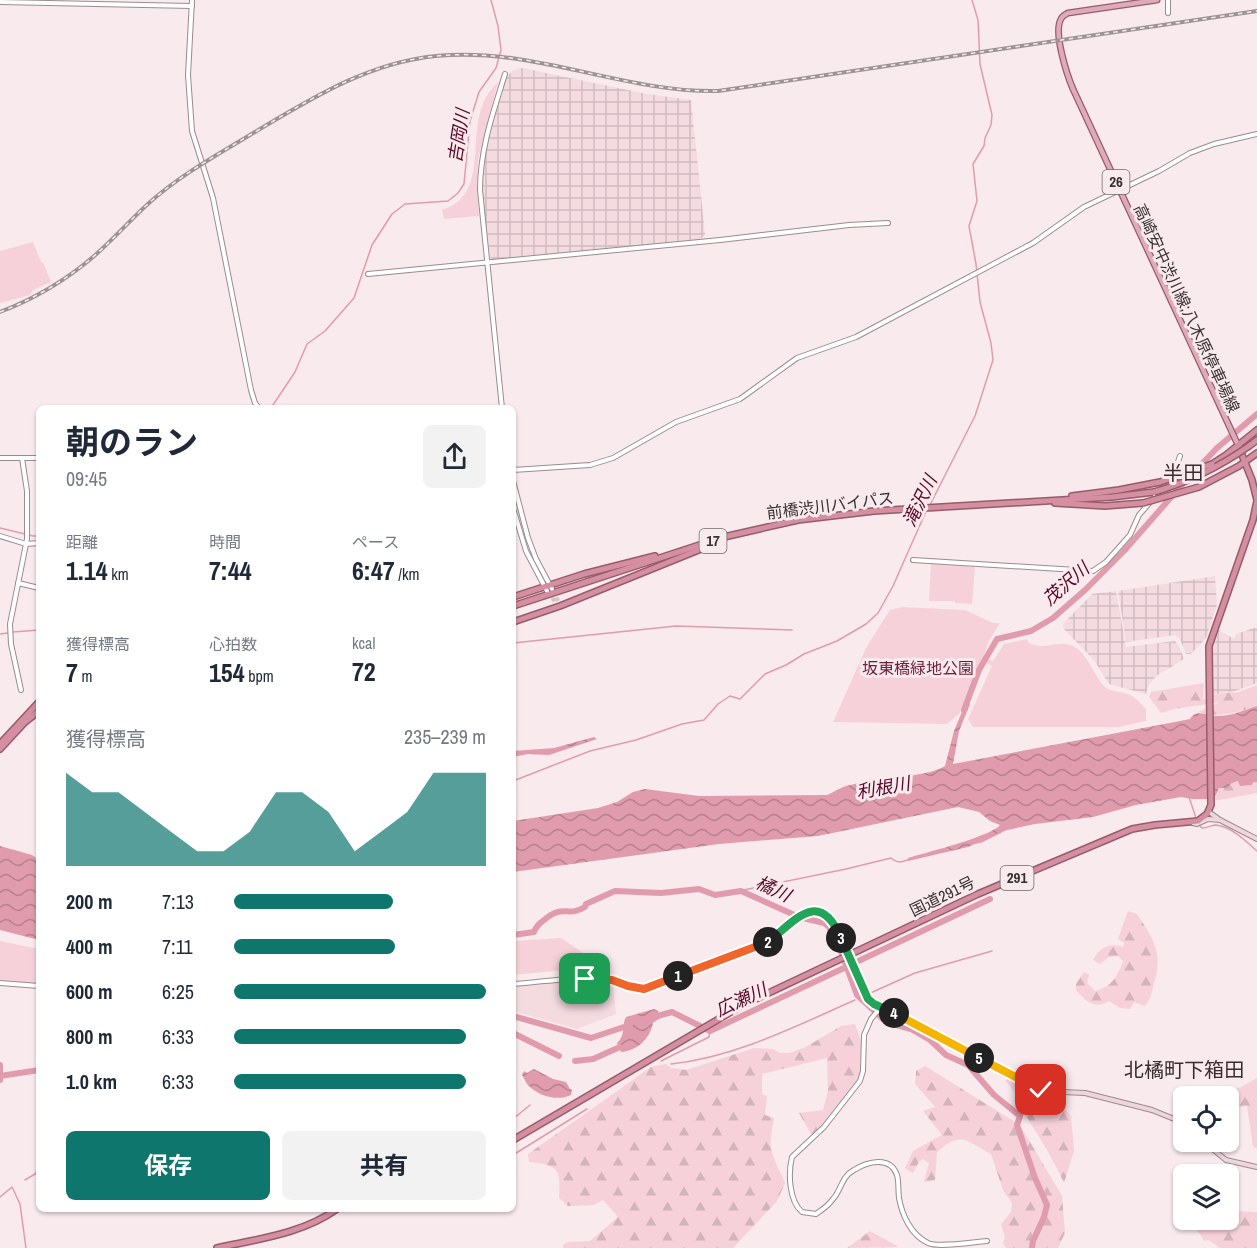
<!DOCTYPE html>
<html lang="ja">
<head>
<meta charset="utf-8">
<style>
	body { margin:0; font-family:"Archivo Narrow","Noto Sans JP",sans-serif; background:#f2f2f3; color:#1f2937; height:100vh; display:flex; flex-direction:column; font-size:22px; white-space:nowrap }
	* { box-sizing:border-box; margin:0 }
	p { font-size:20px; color:#747a83 }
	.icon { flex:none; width:33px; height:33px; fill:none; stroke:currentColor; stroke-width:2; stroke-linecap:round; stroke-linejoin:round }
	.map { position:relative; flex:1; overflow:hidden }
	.sheet { position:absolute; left:36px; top:405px; width:480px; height:807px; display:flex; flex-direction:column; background:#fff; border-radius:9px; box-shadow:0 2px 4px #0004 }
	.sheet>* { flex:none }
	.buttons { position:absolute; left:1173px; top:1086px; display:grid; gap:12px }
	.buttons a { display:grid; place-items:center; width:66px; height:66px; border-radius:9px; background:#fff; box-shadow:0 2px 4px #0004; font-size:30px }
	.pin { position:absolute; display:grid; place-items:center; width:51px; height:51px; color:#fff; margin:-26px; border-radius:12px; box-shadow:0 3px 9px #0006 }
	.km { position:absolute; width:30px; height:30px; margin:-15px; border-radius:50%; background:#222; color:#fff; font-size:16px; line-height:30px; text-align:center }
	.round { display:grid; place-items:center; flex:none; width:63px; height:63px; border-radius:9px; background:#f2f2f3 }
	.headline { display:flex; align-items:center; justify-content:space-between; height:102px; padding:0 30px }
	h1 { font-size:33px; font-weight:700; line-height:45px }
	.stats { display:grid; grid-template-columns:repeat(3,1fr); gap:9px; height:102px; padding:6px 30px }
	.stats div { display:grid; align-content:center }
	.stats b { font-size:26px; font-weight:700 }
	.stats small { font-size:16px; font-weight:400 }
	.stats p { font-size:16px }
	.chart { height:168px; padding:12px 30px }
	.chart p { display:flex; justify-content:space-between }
	.chart svg { width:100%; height:108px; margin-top:6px; fill:#0f766e; opacity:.7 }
	.action { display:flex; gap:12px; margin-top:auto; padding:12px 30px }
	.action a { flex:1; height:69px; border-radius:9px; background:#0f766e; color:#fff; font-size:24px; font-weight:700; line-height:69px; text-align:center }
	.action a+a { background:#f2f2f3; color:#1f2937 }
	ul { padding:0 30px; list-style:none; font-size:20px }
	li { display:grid; grid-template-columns:96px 72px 1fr; align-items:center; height:45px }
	li i { height:15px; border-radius:8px; background:#0f766e }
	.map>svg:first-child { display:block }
</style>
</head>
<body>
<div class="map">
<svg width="1257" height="1248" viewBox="0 0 1257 1248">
	<defs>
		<pattern id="industrial-grid" width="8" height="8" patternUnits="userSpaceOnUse" patternTransform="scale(1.5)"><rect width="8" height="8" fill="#f3dbe0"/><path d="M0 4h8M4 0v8" fill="none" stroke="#d1bcc1"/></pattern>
		<pattern id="forest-firs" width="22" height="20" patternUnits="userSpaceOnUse" patternTransform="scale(1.5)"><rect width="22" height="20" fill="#f7d1d9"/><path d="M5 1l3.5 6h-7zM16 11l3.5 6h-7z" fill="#d4b4bb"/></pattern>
		<pattern id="water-waves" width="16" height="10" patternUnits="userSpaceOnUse" patternTransform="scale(1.5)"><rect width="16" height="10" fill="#e09cac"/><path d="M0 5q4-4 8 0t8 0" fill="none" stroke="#b6808d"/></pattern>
	</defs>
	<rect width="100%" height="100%" fill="#f9eaed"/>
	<polygon fill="#f3dbe0" points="585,979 602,979 613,986 616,1014 577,1029 513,1011 513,984"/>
	<g fill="url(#industrial-grid)">
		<polygon points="522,68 647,94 691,100 705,234 701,239 493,260 490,257 482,189 484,152 507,76 514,70"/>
		<polygon points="1215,576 1217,605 1206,638 1191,654 1186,654 1180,639 1175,635 1126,642 1118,591"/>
		<polygon points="1116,591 1126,647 1175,641 1179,646 1184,659 1156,676 1148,686 1146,694 1109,684 1094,660 1063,628 1064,623 1092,594"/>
		<polygon points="1257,627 1257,683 1235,691 1212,695 1212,648 1217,629 1234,639 1236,634"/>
	</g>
	<g fill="url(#forest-firs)">
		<path d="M1204,683L1203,699L1212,700V695L1232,692L1236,693L1257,685V706C1234,713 1222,718 1198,712L1220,702C1200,706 1180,706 1161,713L1149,697L1151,692Z"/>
		<polygon points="1238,781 1257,782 1257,793 1214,801 1219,788"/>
		<path d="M1128,911L1137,914C1152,937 1163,951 1155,980C1152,990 1152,997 1145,1006L1134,1002L1130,1009L1120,1008L1109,1001C1094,1010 1086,1001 1076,990V984L1084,972L1089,975L1087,983L1095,991C1112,987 1117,977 1123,961L1118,956L1109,957L1100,964L1093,960C1099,948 1110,942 1123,947L1124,943L1118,939Z"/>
		<path d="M855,1024C863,1044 865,1061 859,1081L813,1137L799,1113L823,1110L828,1091L827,1058L762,1074V1094L767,1096L765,1115L774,1118C772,1129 769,1141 772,1152C774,1162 781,1172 785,1183L777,1201L733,1248H563V1245L568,1242L590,1241L618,1217L603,1200L594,1205L568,1206L559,1198C561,1169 558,1165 529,1162L528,1154L651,1067L666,1064L671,1068L686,1070L754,1048L773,1049L780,1053H789L806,1047L841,1026Z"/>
		<path d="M925,1066L1020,1125L1062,1196L1065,1233L1058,1248H1006L1003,1243L1005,1238L1001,1224L1011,1212L1012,1203L1003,1190L991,1154C966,1141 962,1130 937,1152L935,1180L924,1182L929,1163L923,1159L919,1162L913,1173L905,1168L913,1151L942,1135L923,1111L935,1107L915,1084L916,1071Z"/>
		<path d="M1009,1077L1062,1106L1071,1116L1074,1151L1064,1183C1054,1161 1042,1141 1029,1121C1021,1107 1017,1091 1005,1081Z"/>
		<polygon points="1257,1078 1257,1149 1253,1146 1247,1106 1229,1109 1228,1096 1206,1096 1241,1087"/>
		<path d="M1229,1211L1257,1212V1248H1220L1209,1240L1204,1241C1200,1234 1197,1227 1188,1227L1192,1220H1228Z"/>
		<polygon points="870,1231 899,1247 847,1248"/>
	</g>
	<g fill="#f7d1d9">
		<path d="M498,82L478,159L477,187L479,216L444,219L442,210C498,192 456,120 498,82Z"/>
		<polygon points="33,242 41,262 44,264 51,282 33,290 30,295 0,303 0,251"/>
		<polygon points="931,563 975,567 972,604 955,603 955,601 929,601"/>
		<path d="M902,607L965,610L993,623H1000L989,641L983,658L993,661L1004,644L1027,639L1029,643C1043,650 1052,642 1066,644C1085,646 1093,673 1102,684C1110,694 1122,690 1132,696C1137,699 1142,705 1146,709V721L1118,727H973L968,719L992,666L982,660L960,713L947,724L833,722L867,646L890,610Z"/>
		<polygon points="561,938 595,961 595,967 513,975 513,941"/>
		<polygon points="0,941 39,949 39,984 0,980"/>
	</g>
	<g fill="url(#water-waves)">
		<path d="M966,702L970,704L959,731L953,764L1175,722L1190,719C1196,709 1205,715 1215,716C1230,717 1244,710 1257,706V782H1254L1251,785L1240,786L1238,781L1230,784L1228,788H1219L1214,799H1192L1181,797L1136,805L1093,817L1035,824L1007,830L968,847L908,861V858C925,853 992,836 1000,825L990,821L979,812L958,807L818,836L719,844L513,872V821L598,808L617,802L633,792L645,789L699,796L827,795C832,793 835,791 839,789C847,785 858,783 867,782C890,777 925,777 945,766L954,731Z"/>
		<polygon points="594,737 597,739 549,755 528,754 513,757 513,751 554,748"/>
		<polygon points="0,846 32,855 39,860 39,940 0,930"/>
		<path d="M654,1009L658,1011L660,1018L653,1023C650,1039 637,1051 621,1052L617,1043C626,1035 621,1026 626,1017Z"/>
		<path d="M534,1069L553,1079L566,1082L570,1089L572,1090L571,1095C558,1101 541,1097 530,1087C526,1084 525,1079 522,1075L524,1071L527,1073Z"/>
	</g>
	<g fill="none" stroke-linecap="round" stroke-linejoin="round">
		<g stroke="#e09cac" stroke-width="1.5">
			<polyline points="271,408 295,372 307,344 325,331 354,298 372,245 392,214 405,204 448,201 458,193 464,184 470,121 479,92 496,68 501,50 498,26 491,0"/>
			<polyline points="930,505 975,416 993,360 991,343 980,302 976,264 969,226 977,201 973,164 984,146 985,138 991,125 992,115 980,64 978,20 972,0"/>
			<polyline points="0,528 33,536 39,536"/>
			<polyline points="13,632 39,630"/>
			<polyline points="0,634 8,633"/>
			<polyline points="513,643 676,626 792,630"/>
			<polyline points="513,781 590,751 636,740 682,724 704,720 718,704 730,696 740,699 765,674 786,665 804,654 837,641 866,624 878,613 893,586 927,509"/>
			<polyline points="1189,797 1196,818"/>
			<path d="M1199,825L1202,828C1207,828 1212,825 1216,825C1232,827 1246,841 1257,851"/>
			<polyline points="975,843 981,842 1001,832"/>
			<path d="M739,891L846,869L891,858C898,864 902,862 910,859"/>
			<polyline points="866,995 915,973 992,951"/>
			<polyline points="661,1061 709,1037 710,1031"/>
			<path d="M671,1064C736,1057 796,1026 855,1000"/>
			<polyline points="513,1119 530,1105"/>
			<polyline points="513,1155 587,1109"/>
			<polyline points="25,1180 35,1174 39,1168"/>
			<polyline points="0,1197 12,1187 20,1204 26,1248"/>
		</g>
		<g stroke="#e09cac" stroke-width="6">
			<polyline points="964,710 979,670 997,639 1031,631 1053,618 1085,590 1124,551 1180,487 1217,448 1257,414"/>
			<path d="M513,935L534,932C536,926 539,924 544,920C564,903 567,918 585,907L586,904L615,891L661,893L699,889L715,895L741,891L799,917L824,923L829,927L840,949L857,995L883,1019L889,1023L911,1029L930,1040L946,1055L968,1065L994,1095L1020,1116L1017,1125L1035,1178L1047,1205L1044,1217L1033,1241L1032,1248"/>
			<polyline points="850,965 990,899"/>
			<polyline points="513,1016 591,1038 630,1025"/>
			<polyline points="654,1017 672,1012 710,1031 844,968"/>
			<polyline points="513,1033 559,1056"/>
			<polyline points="575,1061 593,1059 620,1047"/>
			<polyline points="0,1065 0,1080"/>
			<polyline points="0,1076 39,1070"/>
		</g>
		<g stroke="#d2c5c8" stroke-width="4" stroke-dasharray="4 2" stroke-linecap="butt">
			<polyline points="554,592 558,601"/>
			<polyline points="549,593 555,602"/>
		</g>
		<g stroke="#998c8f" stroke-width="6">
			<g id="tertiary">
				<polyline points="192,0 188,75 192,131 213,198 251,390 255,403 259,408"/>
				<polyline points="1168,0 1168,13"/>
				<polyline points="0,2 192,6"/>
				<polyline points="368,274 720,240 849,225 888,223"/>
				<path d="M502,408L480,190C480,149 493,113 505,74"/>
				<polyline points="0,458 39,458"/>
				<polyline points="513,470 590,465 613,458 676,422 740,399 797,358 856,337 1033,243 1084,207 1159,171 1190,153 1214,144 1257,134"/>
				<polyline points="513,481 528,538 536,559 552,589"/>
				<polyline points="513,508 526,551 547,591"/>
				<polyline points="0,536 26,544 39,543"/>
				<polyline points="913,560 1093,571 1106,562 1130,535 1139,515 1173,476 1180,456"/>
				<polyline points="18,583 39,588"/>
				<polyline points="21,690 11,644 10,624 27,539 27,491 22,458"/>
				<polyline points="0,983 39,986"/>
				<path d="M513,984C541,982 570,977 598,978C614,979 628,988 644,989L766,943L800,914C833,905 838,932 849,955"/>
				<path d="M881,1007L871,1019L864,1035L863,1071L860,1081L824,1127L792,1157C788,1173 789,1201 802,1212L816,1214C822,1210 829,1205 833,1199C842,1189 841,1177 854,1170C867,1162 890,1155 897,1175C899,1182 898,1190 899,1198C902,1215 911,1235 928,1243C940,1248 972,1242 987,1241"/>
			</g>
		</g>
		<g stroke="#998c8f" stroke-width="6">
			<g id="secondary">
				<polyline points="1209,812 1220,820 1257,839"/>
				<polyline points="1193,823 1197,824 1208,819 1220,820"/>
				<polyline points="849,955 868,999 874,1004 917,1023 1024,1082 1041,1091 1085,1093 1152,1110 1184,1123"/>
				<polyline points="1204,1142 1226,1160 1257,1167"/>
			</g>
		</g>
		<g stroke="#975c6b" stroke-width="7">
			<path id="primary" d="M1157,0L1068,13C1065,15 1062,16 1061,19C1053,32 1067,75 1073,89L1238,445"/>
		</g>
		<g stroke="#975c6b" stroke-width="8">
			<g id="trunk">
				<polyline points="1238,445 1252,480 1257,500"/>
				<polyline points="1249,446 1257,440"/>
				<polyline points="1212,464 1226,455 1257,430"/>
				<polyline points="1199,487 1239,466 1257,453"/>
				<polyline points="1072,496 1119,490 1160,482"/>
				<polyline points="1055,503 1105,506 1143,503"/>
				<polyline points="513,597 584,574 655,556"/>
				<polyline points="513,606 724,537 798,520 874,511 1112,497 1154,492"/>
				<polyline points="513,622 560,606 711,545"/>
				<polyline points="0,744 39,702"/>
				<polyline points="0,749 25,722 39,711"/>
				<polyline points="513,1140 741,1006 978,894 1132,829 1155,825 1198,821 1207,814 1211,805 1209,646 1253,520 1257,501"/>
				<path d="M217,1248C258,1239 302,1234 337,1209"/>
			</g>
		</g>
		<use href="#tertiary" stroke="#fff" stroke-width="4"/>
		<use href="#secondary" stroke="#efd5dc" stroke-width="4"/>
		<use href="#primary" stroke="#dfabb8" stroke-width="4.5"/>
		<use href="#trunk" stroke="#d48fa0" stroke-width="5"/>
		<g stroke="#9d9395" stroke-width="4">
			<path id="rail" d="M0,312C34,299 66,280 93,257C113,240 130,220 149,203C179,176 215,156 250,135C309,100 366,63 436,56C532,46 623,93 718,91L1257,11"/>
		</g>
		<use href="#rail" stroke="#f9eaed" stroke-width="1.5" stroke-dasharray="4.5" stroke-linecap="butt"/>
		<g stroke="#975c6b" stroke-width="8" stroke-linecap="butt">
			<g id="trunk-bridge">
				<polyline points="1160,482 1212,464"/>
				<path d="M1154,492C1189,482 1219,467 1249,446"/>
				<polyline points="1143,503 1199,487"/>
			</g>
		</g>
		<use href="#trunk-bridge" stroke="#d48fa0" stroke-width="5"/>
	</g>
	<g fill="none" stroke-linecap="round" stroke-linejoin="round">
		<g stroke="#fff" stroke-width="12">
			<polyline id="split-1" points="585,979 612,980 628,986 644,989 678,976"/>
		</g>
		<g stroke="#fff" stroke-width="12">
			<polyline id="split-2" points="678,976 768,942"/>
		</g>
		<g stroke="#fff" stroke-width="12">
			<path id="split-3" d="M768,942C795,921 819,887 841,938"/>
		</g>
		<g stroke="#fff" stroke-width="12">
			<polyline id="split-4" points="841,938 868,999 874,1004 894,1013"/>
		</g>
		<g stroke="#fff" stroke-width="12">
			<polyline id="split-5" points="894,1013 979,1058"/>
		</g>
		<g stroke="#fff" stroke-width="12">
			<polyline id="split-6" points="979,1058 1041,1090"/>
		</g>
		<use href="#split-1" stroke="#f0652b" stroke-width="8"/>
		<use href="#split-2" stroke="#f0652b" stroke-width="8"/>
		<use href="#split-3" stroke="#22a559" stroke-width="8"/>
		<use href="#split-4" stroke="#22a559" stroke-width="8"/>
		<use href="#split-5" stroke="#f5b400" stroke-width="8"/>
		<use href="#split-6" stroke="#f5b400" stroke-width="8"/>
	</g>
	<g text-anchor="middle" stroke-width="6" stroke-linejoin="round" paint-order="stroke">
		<g fill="#f9eaed" stroke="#71686a" stroke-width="1.5">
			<rect x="1102.5" y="170" width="27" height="24" rx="4.5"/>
			<rect x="699.5" y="529" width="27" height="24" rx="4.5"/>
			<rect x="1000.5" y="866" width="33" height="24" rx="4.5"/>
		</g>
		<g font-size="15" font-weight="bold" fill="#373132">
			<text x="1116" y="187">26</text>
			<text x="713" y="546">17</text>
			<text x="1017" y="883">291</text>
		</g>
		<g font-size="16" fill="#373132" stroke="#f9eaed">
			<text transform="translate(1187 308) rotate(65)" y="6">高崎安中渋川線;八木原停車場線</text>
			<text transform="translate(830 505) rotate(-7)" y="6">前橋渋川バイパス</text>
			<text transform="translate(942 896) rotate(-26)" y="6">国道291号</text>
		</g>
		<g font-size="16" fill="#6c1e38" stroke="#f9eaed">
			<text x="918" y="674">坂東橋緑地公園</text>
		</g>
		<g font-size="18" font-style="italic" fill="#570627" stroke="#f9eaed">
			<text transform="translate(459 136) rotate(-81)" y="6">吉岡川</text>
			<text transform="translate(920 501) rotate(-64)" y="6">滝沢川</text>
			<text transform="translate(1066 584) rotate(-41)" y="6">茂沢川</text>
			<text transform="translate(883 788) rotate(-10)" y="6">利根川</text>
			<text transform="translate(773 889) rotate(25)" y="6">橘川</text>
			<text transform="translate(741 1000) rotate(-25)" y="6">広瀬川</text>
		</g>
		<g font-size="20" fill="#372c2f" stroke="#f9eaed">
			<text x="1183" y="480">半田</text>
			<text x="1184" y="1077">北橘町下箱田</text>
		</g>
	</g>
</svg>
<div class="buttons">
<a><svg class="icon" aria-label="locate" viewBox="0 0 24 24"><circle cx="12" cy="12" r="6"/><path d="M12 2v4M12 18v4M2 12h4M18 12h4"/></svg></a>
<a><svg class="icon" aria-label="layers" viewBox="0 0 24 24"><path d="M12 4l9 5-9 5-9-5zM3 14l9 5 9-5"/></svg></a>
</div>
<div class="pin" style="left:585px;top:979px;background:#1e9e55"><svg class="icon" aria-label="arrive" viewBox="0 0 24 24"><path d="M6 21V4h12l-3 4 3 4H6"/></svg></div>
<div class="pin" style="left:1041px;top:1090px;background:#d93025"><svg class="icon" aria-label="check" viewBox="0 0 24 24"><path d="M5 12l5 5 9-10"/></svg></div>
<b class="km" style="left:678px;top:976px">1</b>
<b class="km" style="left:768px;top:942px">2</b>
<b class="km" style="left:841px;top:938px">3</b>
<b class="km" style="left:894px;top:1013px">4</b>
<b class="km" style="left:979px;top:1058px">5</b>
<section class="sheet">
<div class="headline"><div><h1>朝のラン</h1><p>09:45</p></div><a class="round"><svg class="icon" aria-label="share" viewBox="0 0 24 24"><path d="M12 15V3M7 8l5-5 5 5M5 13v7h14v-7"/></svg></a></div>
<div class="stats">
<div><p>距離</p><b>1.14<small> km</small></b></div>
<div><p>時間</p><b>7:44</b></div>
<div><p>ペース</p><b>6:47<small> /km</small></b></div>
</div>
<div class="stats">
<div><p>獲得標高</p><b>7<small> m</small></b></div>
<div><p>心拍数</p><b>154<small> bpm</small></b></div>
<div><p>kcal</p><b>72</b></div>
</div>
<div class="chart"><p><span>獲得標高</span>235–239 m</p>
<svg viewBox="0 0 160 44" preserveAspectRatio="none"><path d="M0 44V6L10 14L20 14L30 22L40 30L50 38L60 38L70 30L80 14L90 14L100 22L110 38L120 30L130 22L140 6L150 6L160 6V44z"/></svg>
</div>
<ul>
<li><b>200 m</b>7:13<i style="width:63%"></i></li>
<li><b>400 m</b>7:11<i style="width:64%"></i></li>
<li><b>600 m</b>6:25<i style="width:100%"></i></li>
<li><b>800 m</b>6:33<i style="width:92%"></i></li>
<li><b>1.0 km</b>6:33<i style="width:92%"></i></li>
</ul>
<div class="action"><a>保存</a><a>共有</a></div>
</section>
</div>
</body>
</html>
